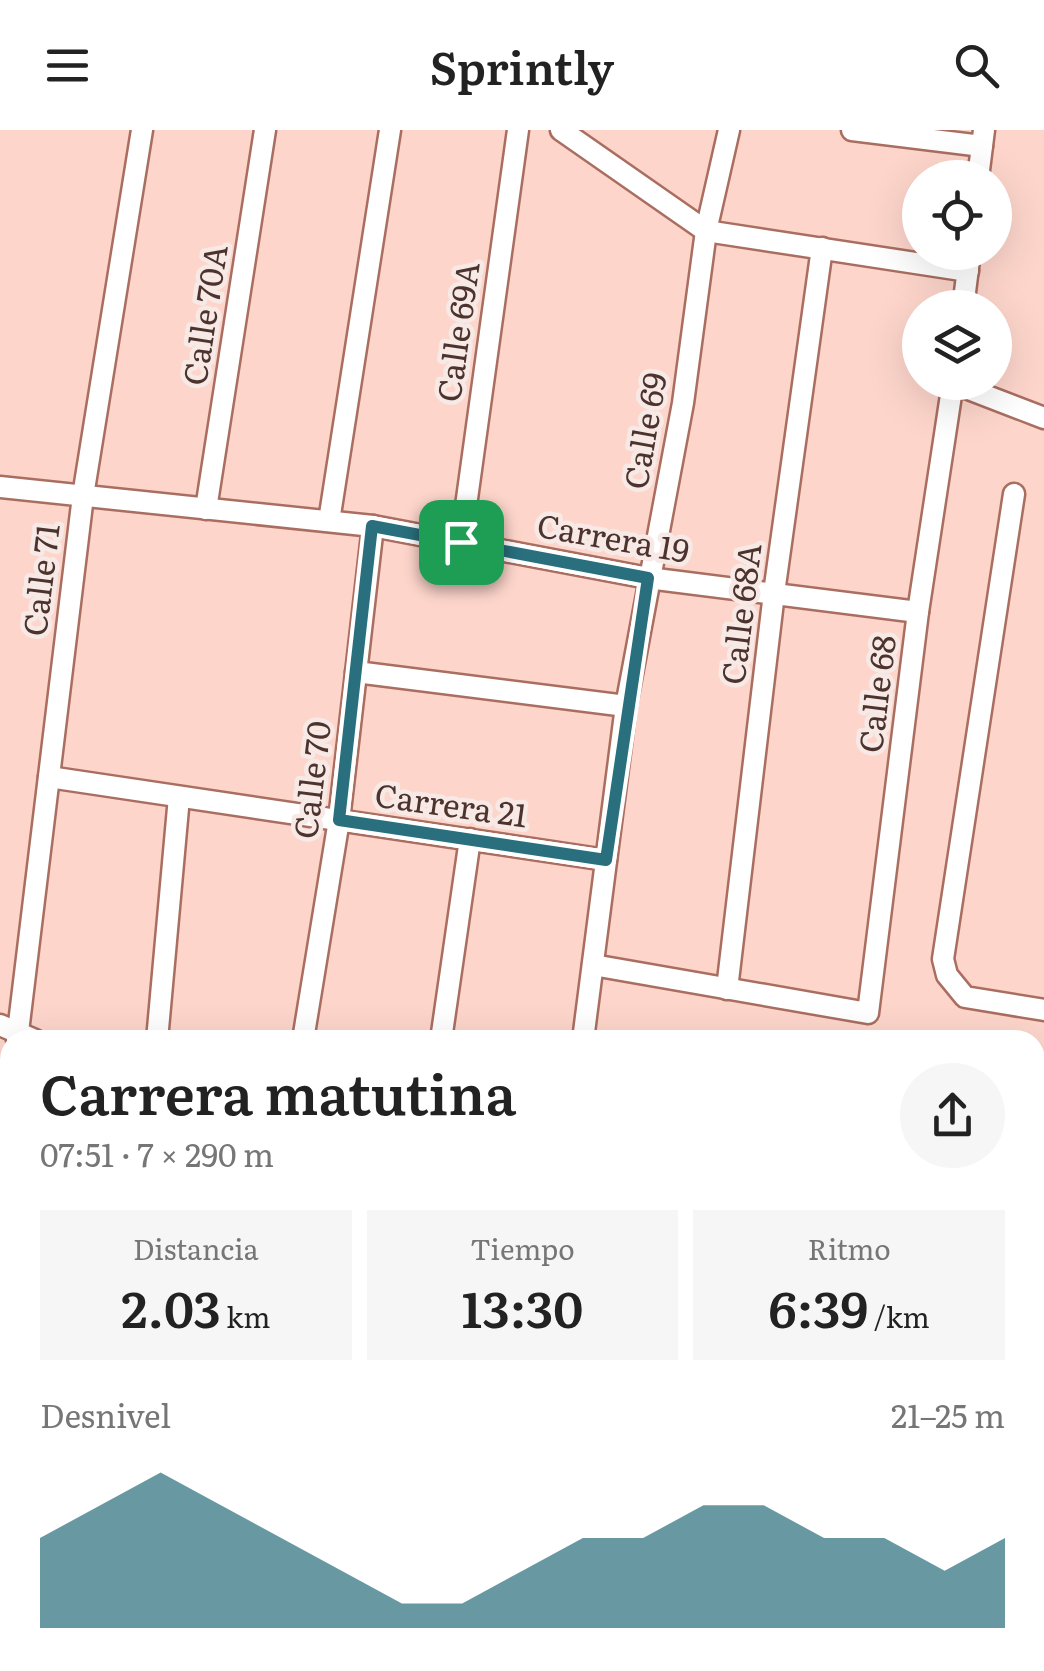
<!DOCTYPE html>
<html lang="es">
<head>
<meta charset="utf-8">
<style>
	body { margin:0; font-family:Literata,serif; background:#f6f6f6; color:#222; height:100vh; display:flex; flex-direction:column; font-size:38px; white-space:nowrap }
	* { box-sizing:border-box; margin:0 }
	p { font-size:32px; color:#767676 }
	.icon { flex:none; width:55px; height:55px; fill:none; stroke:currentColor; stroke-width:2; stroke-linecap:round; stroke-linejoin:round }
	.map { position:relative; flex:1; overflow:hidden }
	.side { position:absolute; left:0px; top:900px; width:1045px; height:642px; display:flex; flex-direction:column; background:#fff; border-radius:30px 30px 0 0; box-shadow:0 10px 40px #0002 }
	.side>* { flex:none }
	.controls { position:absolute; left:902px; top:30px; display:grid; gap:20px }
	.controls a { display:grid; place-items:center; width:110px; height:110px; border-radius:50%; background:#fff; box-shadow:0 10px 40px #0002; font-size:50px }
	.pin { position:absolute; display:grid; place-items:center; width:85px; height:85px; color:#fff; margin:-42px; border-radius:20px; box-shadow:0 5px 15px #0006 }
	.round { display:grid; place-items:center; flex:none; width:105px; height:105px; border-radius:52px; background:#f6f6f6 }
	.headline { display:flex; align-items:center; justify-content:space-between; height:170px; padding:0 40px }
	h1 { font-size:55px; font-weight:600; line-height:75px }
	.figures { display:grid; grid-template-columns:repeat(3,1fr); gap:15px; height:170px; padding:10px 40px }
	.figures div { display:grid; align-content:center; border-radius:0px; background:#f6f6f6; text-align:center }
	.figures b { font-size:50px; font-weight:600 }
	.figures small { font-size:28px; font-weight:400 }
	.figures p { font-size:28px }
	.chart { height:280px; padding:20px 40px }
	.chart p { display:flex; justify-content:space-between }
	.chart svg { width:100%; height:180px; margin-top:10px; fill:#296f7d; opacity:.7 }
	header { display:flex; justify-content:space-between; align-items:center; height:130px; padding:0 40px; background:#fff; font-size:45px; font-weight:600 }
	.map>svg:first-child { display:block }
</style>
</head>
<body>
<header><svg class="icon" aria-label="menu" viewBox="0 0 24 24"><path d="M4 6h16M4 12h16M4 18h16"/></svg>Sprintly<svg class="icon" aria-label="search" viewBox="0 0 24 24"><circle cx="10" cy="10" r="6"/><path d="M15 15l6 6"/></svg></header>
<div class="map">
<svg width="1044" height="1541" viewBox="0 0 1044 1541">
	<rect width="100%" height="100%" fill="#fdd5cb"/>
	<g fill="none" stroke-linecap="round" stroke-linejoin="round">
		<g stroke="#a96e60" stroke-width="25">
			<g id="street">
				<polyline points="561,0 706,101 968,141"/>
				<polyline points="852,0 982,16"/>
				<polyline points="978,48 984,0"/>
				<polyline points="963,178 970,122"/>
				<polyline points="953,253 1044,288"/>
				<polyline points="0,357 373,396 648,448 918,482"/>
				<polyline points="1014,364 943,829 947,845 965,867 1044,880"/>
				<polyline points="206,379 265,0"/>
				<polyline points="329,391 390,0"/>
				<polyline points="461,412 518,0"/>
				<polyline points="356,542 626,576"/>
				<polyline points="49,647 606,730"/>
				<polyline points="593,835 868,883 918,482 953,252"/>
				<polyline points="727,859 774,463 822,118"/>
				<polyline points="0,895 35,910"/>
				<polyline points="17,910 83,366 142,0"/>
				<polyline points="157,910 179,667"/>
				<polyline points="303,910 339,690 373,396"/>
				<polyline points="441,910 470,709"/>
				<polyline points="583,910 626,576 683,273 706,101 729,0"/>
				<polyline points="0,1090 10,1006"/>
				<polyline points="0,1156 10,1162"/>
				<polyline points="0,1340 10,1322"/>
				<polyline points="614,1532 628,1541"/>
				<polyline points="34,1541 38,1532"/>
				<polyline points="185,1541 189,1532"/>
				<polyline points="332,1541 337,1532"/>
				<polyline points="479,1541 484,1532"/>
			</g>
		</g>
		<use href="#street" stroke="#fff" stroke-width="20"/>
	</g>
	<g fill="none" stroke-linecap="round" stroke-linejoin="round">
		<g stroke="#fff" stroke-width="20">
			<polygon id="route" points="372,396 648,448 606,730 339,690"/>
		</g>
		<use href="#route" stroke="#296f7d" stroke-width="12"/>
	</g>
	<g text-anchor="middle" stroke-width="9" stroke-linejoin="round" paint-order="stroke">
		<g font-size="32" fill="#4d332d" stroke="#f7e9e6">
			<text transform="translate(206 185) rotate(-81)" y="11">Calle 70A</text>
			<text transform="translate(459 202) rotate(-82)" y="11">Calle 69A</text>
			<text transform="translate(646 301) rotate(-80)" y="11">Calle 69</text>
			<text transform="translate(613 409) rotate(10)" y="11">Carrera 19</text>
			<text transform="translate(42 450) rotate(-83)" y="11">Calle 71</text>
			<text transform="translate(742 484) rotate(-83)" y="11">Calle 68A</text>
			<text transform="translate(878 564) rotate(-83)" y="11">Calle 68</text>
			<text transform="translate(313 650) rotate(-83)" y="11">Calle 70</text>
			<text transform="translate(451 676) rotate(8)" y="11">Carrera 21</text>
		</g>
	</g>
</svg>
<div class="controls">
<a><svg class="icon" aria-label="locate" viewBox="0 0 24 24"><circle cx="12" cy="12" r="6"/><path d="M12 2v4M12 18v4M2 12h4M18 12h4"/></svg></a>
<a><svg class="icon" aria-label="layers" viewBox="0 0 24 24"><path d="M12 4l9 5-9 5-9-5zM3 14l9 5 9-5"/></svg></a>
</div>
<div class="pin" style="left:461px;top:412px;background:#1e9e55"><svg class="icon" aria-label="arrive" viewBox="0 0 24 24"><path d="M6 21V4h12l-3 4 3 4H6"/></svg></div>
<section class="side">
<div class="headline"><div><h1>Carrera matutina</h1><p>07:51 · 7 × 290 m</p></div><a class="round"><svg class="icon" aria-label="share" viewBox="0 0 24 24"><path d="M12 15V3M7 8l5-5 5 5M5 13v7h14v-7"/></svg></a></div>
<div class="figures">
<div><p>Distancia</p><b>2.03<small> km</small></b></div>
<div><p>Tiempo</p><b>13:30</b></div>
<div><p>Ritmo</p><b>6:39<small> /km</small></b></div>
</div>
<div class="chart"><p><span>Desnivel</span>21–25 m</p>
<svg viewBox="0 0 160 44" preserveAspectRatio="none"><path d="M0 44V22L10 14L20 6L30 14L40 22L50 30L60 38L70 38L80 30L90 22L100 22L110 14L120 14L130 22L140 22L150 30L160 22V44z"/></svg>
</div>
</section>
</div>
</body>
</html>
